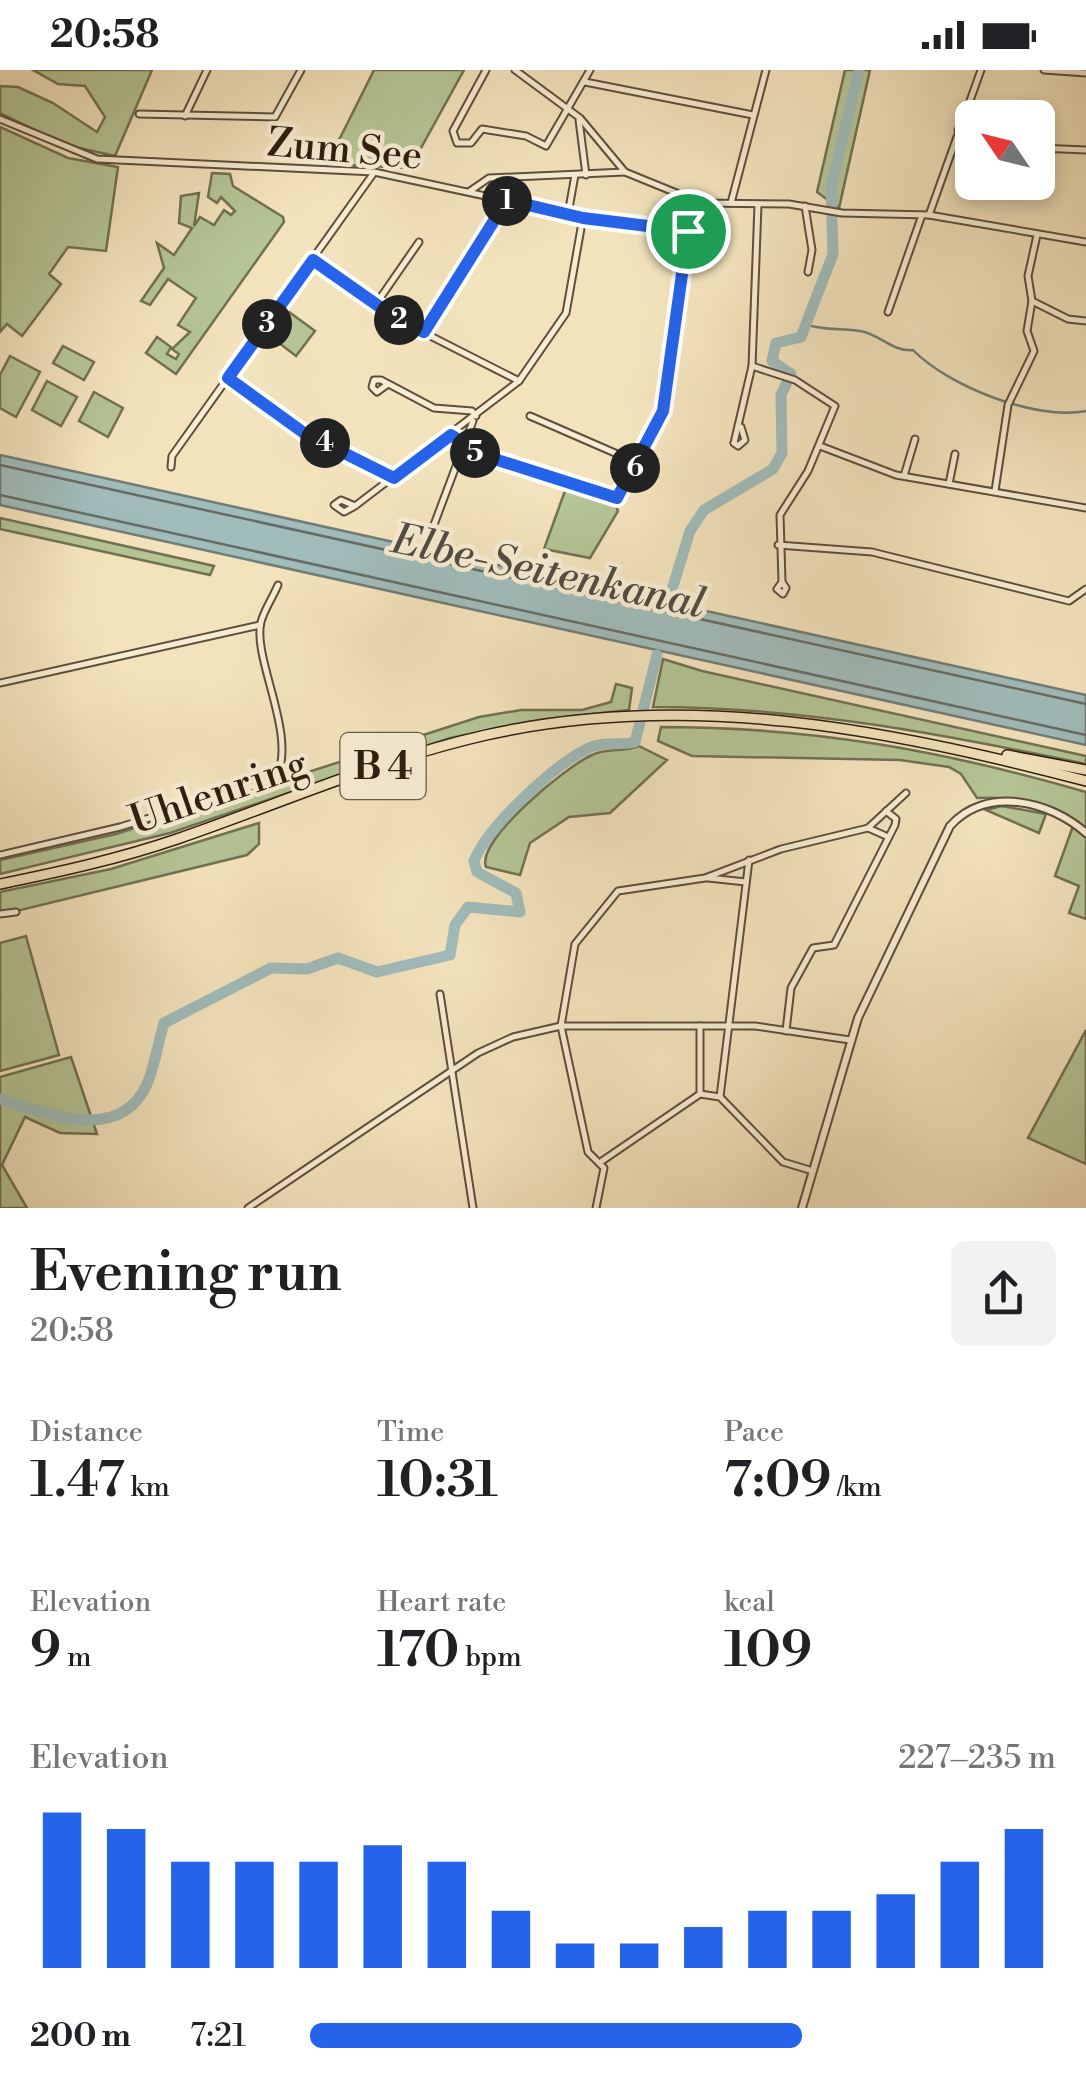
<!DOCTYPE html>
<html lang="en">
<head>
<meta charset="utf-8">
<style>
	body { margin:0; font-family:"Libre Bodoni",serif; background:#f2f2f2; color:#202124; height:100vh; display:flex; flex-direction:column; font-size:38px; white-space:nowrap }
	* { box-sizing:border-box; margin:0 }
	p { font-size:32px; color:#757577 }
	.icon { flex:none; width:55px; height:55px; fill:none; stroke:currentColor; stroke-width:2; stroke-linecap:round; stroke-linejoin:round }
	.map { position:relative; height:1138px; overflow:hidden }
	.side { display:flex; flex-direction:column; background:#fff; flex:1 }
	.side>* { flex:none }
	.needle { width:65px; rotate:305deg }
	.controls { position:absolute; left:955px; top:30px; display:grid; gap:20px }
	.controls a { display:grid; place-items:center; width:100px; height:100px; border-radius:15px; background:#fff; box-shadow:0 5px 15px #0003; font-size:50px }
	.pin { position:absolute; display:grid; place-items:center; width:85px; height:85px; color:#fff; margin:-42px; border:5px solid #fff; border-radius:50%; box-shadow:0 2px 10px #0007 }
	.km { position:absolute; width:50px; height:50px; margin:-25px; border-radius:50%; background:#222; color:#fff; font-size:28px; line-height:50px; text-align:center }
	.round { display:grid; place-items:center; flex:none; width:105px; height:105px; border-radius:15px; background:#f2f2f2 }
	.headline { display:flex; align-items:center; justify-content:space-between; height:170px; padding:0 30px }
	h1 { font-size:55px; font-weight:600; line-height:75px }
	.metrics { display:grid; grid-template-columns:repeat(3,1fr); gap:15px; height:170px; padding:10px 30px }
	.metrics div { display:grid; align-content:center }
	.metrics b { font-size:50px; font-weight:600 }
	.metrics small { font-size:28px; font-weight:400 }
	.metrics p { font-size:28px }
	.chart { height:280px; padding:20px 30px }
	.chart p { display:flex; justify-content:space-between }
	.chart svg { width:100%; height:180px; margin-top:10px; stroke:#2563eb; stroke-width:6 }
	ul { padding:0 30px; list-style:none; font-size:32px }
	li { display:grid; grid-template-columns:160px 120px 1fr; align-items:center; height:75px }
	li i { height:25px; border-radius:12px; background:#2563eb }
	.status { display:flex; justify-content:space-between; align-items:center; height:70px; padding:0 50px; background:#fff; direction:ltr }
	.status svg { height:28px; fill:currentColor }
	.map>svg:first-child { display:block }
</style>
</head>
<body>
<div class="status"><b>20:58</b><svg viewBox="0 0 49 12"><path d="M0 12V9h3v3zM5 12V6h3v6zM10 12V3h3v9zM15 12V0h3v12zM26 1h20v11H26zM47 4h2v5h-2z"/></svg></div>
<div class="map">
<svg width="1086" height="1138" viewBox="0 0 1086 1138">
	<rect width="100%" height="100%" fill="#f3e3bd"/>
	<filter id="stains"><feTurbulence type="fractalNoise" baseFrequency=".002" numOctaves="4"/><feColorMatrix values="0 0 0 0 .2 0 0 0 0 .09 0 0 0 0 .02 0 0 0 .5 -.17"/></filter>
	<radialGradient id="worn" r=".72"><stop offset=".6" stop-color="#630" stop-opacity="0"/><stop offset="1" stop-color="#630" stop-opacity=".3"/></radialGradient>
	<g fill="#b5c596" stroke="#717152" stroke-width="2.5">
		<polygon points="33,0 152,0 115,86 66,75 0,43 0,16 18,17 53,33 97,62 105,47 85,16 58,14"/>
		<polygon points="374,0 464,0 410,98 327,94"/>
		<polygon points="845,0 870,0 839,138 817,122"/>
		<polygon points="0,57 68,88 118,97 106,181 68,177 49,204 61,214 22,266 7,254 0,262"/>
		<polygon points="212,103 230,104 233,116 283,147 284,152 176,304 146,283 157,267 171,277 167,284 176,289 179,284 172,279 190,262 178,255 196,228 168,209 150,235 141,231 164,198 157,173 174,185 192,158 179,153 181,126 199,123 194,156 200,147 214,155 224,140 231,145 235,141 221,127 217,133 208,127"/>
		<polygon points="285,239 315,261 296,286 266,263"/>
		<polygon points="63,276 94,292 84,310 53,293"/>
		<polygon points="10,286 40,302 16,347 0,338 0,305"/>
		<polygon points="47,311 77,327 61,356 32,340"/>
		<polygon points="94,322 123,338 108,367 79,351"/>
		<polygon points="566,418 615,434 618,441 590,488 544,479"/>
		<polygon points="0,448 214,496 210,505 0,459"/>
		<path d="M663,589L702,601L1086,686V694C942,664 801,637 653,637Z"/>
		<polygon points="616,614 632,618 629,640 540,650 450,668 170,763 0,804 0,790 116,764 479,647 521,640 582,640 611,632"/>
		<path d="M661,657C812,657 941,680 1086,722V758C1055,732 1016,726 977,728L961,704L949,697L900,690L692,686L658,671Z"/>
		<path d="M639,676L667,690L610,743L569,747L530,773L520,805L486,797C476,770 567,696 592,685C605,678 624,682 639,676Z"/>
		<polygon points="1002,736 1046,744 1039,763 986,740"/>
		<polygon points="259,753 259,774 247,785 0,845 0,822 111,799"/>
		<polygon points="1073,756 1086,768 1086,849 1069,843 1079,816 1055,806"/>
		<polygon points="26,866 59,985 0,1001 0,873"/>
		<polygon points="1086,960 1086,1094 1028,1068"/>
		<polygon points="71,987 97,1064 60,1063 25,1047 2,1095 27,1138 0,1138 0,1007"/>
	</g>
	<polygon fill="#a0bcbb" stroke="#727c76" stroke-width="2.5" points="0,385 1086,625 1086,675 0,435"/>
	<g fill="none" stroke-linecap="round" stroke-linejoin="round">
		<g stroke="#666c65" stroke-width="2.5">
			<polyline points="0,395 1086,634"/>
			<polyline points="0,425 1086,665"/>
		</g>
		<path stroke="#727c76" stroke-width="2.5" d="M804,254C825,261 840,258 860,261C880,264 892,282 913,280C948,316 1036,351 1086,341"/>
		<g stroke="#a0bcbb" stroke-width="11">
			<polyline points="670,526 690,461 704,440 773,399 782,383 781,325 791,304 772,291 776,273 801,267 833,184 831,118 859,0"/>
			<path d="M0,1029C45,1043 120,1075 147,1014C155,995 158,973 164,953L271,898L307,899L338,888L377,902L450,885L455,855L468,837L520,842L516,823L477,802L474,791C488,756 555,694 589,678C603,671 621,676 635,672L657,585"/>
		</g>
		<g stroke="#5e4e3a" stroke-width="9">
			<g id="minor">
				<polyline points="486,0 453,61 457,73 471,73 482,59 526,66 546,76 590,0"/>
				<polyline points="515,0 580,48 625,102 701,133 789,134 842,143 929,145 1086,172"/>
				<polyline points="1044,0 1086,3"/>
				<polyline points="585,12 753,45"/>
				<polyline points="139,44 275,47 301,0"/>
				<polyline points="185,46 207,0"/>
				<polyline points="0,49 97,89 374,102 583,147 689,161"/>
				<polyline points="579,50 586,105"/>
				<polyline points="958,60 972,63"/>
				<polyline points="1038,78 1086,80"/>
				<polyline points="470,121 489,108 625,102"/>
				<polyline points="731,133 766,0"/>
				<polyline points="805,136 812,180 808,202"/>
				<polyline points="568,144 575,105"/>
				<polyline points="929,145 981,0"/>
				<polyline points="1037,165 1028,206 1032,231 1068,249 1086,251"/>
				<polyline points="313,190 397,249 519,311"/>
				<polyline points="376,234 419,172"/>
				<polyline points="888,242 922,145"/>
				<polyline points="424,262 507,131"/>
				<polyline points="752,296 795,310 835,336 808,401 780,445 782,512 786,518 783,524 777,519 782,512"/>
				<polyline points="228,309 304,363 394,408"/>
				<polyline points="388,314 377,322 372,317 374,310 381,310 434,338 472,341 476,346"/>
				<polyline points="530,346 638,393"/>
				<polyline points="734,373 752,296 758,135"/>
				<polyline points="734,373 738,376 745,370 741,357"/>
				<polyline points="820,376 896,405 1086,438"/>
				<polyline points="463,379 617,428 663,341 689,161 701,133"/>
				<polyline points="171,397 172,386 373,104"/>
				<polyline points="904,406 915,369"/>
				<polyline points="949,414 955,384"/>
				<polyline points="995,421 1008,335 1034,281 1027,261 1032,231"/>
				<polyline points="355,436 341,430 334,435 344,442 355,436 519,311 566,243 583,147"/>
				<polyline points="432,460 473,351"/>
				<polyline points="778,475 872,482 1069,531 1086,519"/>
				<polyline points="0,613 260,555"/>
				<polyline points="868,758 886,766"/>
				<path d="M0,785L120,757L276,709C298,665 252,589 261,552C264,540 273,527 278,515"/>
				<polyline points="708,808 746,812"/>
				<polyline points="0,844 16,842"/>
				<polyline points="440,924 473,1138"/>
				<polyline points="786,961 791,918 813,878 834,875 895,755 896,749 886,741"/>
				<polyline points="700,1023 700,956"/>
				<polyline points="720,1027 749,790"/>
				<polyline points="602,1091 700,1024 720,1027 783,1092 813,1101"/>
				<polyline points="248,1138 478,983 513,967 561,956 755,956 850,970"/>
				<polyline points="596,1138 604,1098 588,1082 561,956 575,874 618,821 705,808 781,779 868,758 906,723"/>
			</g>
		</g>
		<g stroke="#5e4e3a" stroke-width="10">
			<path id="tertiary" d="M802,1138L858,948L950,756C986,716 1049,730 1086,763"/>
		</g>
		<g stroke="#2d1d0f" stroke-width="12">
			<g id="trunk">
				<polyline points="1007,685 1086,700"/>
				<path d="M0,814C59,802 119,789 177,769C279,734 380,689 486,665C688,620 890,659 1086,711"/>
			</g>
		</g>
		<use href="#minor" stroke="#f7edd4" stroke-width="5"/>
		<use href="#tertiary" stroke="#f7edd4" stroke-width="6"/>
		<use href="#trunk" stroke="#f3e3bd" stroke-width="9"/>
	</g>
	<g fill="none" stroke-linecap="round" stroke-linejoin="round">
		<g stroke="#fff" stroke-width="20">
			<polygon id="route" points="507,130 583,148 688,161 663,341 617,428 463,379 465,374 451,365 394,408 304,363 228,308 313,190 397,249 424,262"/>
		</g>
		<use href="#route" stroke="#2563eb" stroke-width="12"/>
	</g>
	<g text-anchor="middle" stroke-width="9" stroke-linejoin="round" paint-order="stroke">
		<rect fill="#f7edd4" stroke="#6a5b4a" stroke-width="2.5" x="340.5" y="663" width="85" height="66" rx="8"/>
		<g font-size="38" font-weight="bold" fill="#2d1d0f">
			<text x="383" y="709">B 4</text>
		</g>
		<g font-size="40" fill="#2d1d0f" stroke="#f7edd4">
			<text transform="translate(345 78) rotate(5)" y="14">Zum See</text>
			<text transform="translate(218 721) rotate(-19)" y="14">Uhlenring</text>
		</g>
		<g font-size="42" font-style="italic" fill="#504d43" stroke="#f7edd4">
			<text transform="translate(549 500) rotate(12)" y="15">Elbe-Seitenkanal</text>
		</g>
	</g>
	<rect width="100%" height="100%" filter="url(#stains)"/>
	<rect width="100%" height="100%" fill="url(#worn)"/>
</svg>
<div class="controls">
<a><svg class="needle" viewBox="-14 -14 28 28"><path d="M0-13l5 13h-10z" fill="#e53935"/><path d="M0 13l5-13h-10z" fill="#757577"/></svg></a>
</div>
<div class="pin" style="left:688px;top:161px;background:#1e9e55"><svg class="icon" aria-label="arrive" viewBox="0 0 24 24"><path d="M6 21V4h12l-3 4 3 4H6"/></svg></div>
<b class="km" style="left:507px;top:131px">1</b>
<b class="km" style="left:399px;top:250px">2</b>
<b class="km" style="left:267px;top:254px">3</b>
<b class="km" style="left:325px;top:373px">4</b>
<b class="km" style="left:475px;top:383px">5</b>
<b class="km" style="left:635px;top:398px">6</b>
</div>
<section class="side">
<div class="headline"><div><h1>Evening run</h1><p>20:58</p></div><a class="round"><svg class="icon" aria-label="share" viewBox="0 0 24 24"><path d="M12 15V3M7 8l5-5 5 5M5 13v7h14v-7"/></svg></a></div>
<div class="metrics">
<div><p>Distance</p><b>1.47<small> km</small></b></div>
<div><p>Time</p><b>10:31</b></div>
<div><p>Pace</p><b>7:09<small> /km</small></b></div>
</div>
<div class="metrics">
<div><p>Elevation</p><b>9<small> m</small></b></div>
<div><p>Heart rate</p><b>170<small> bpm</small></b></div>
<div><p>kcal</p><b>109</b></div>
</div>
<div class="chart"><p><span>Elevation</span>227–235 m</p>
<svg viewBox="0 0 160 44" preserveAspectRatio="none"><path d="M5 44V6M15 44V10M25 44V18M35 44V18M45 44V18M55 44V14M65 44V18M75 44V30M85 44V38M95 44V38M105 44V34M115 44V30M125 44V30M135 44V26M145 44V18M155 44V10"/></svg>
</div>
<ul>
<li><b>200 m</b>7:21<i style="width:66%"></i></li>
</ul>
</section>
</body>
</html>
